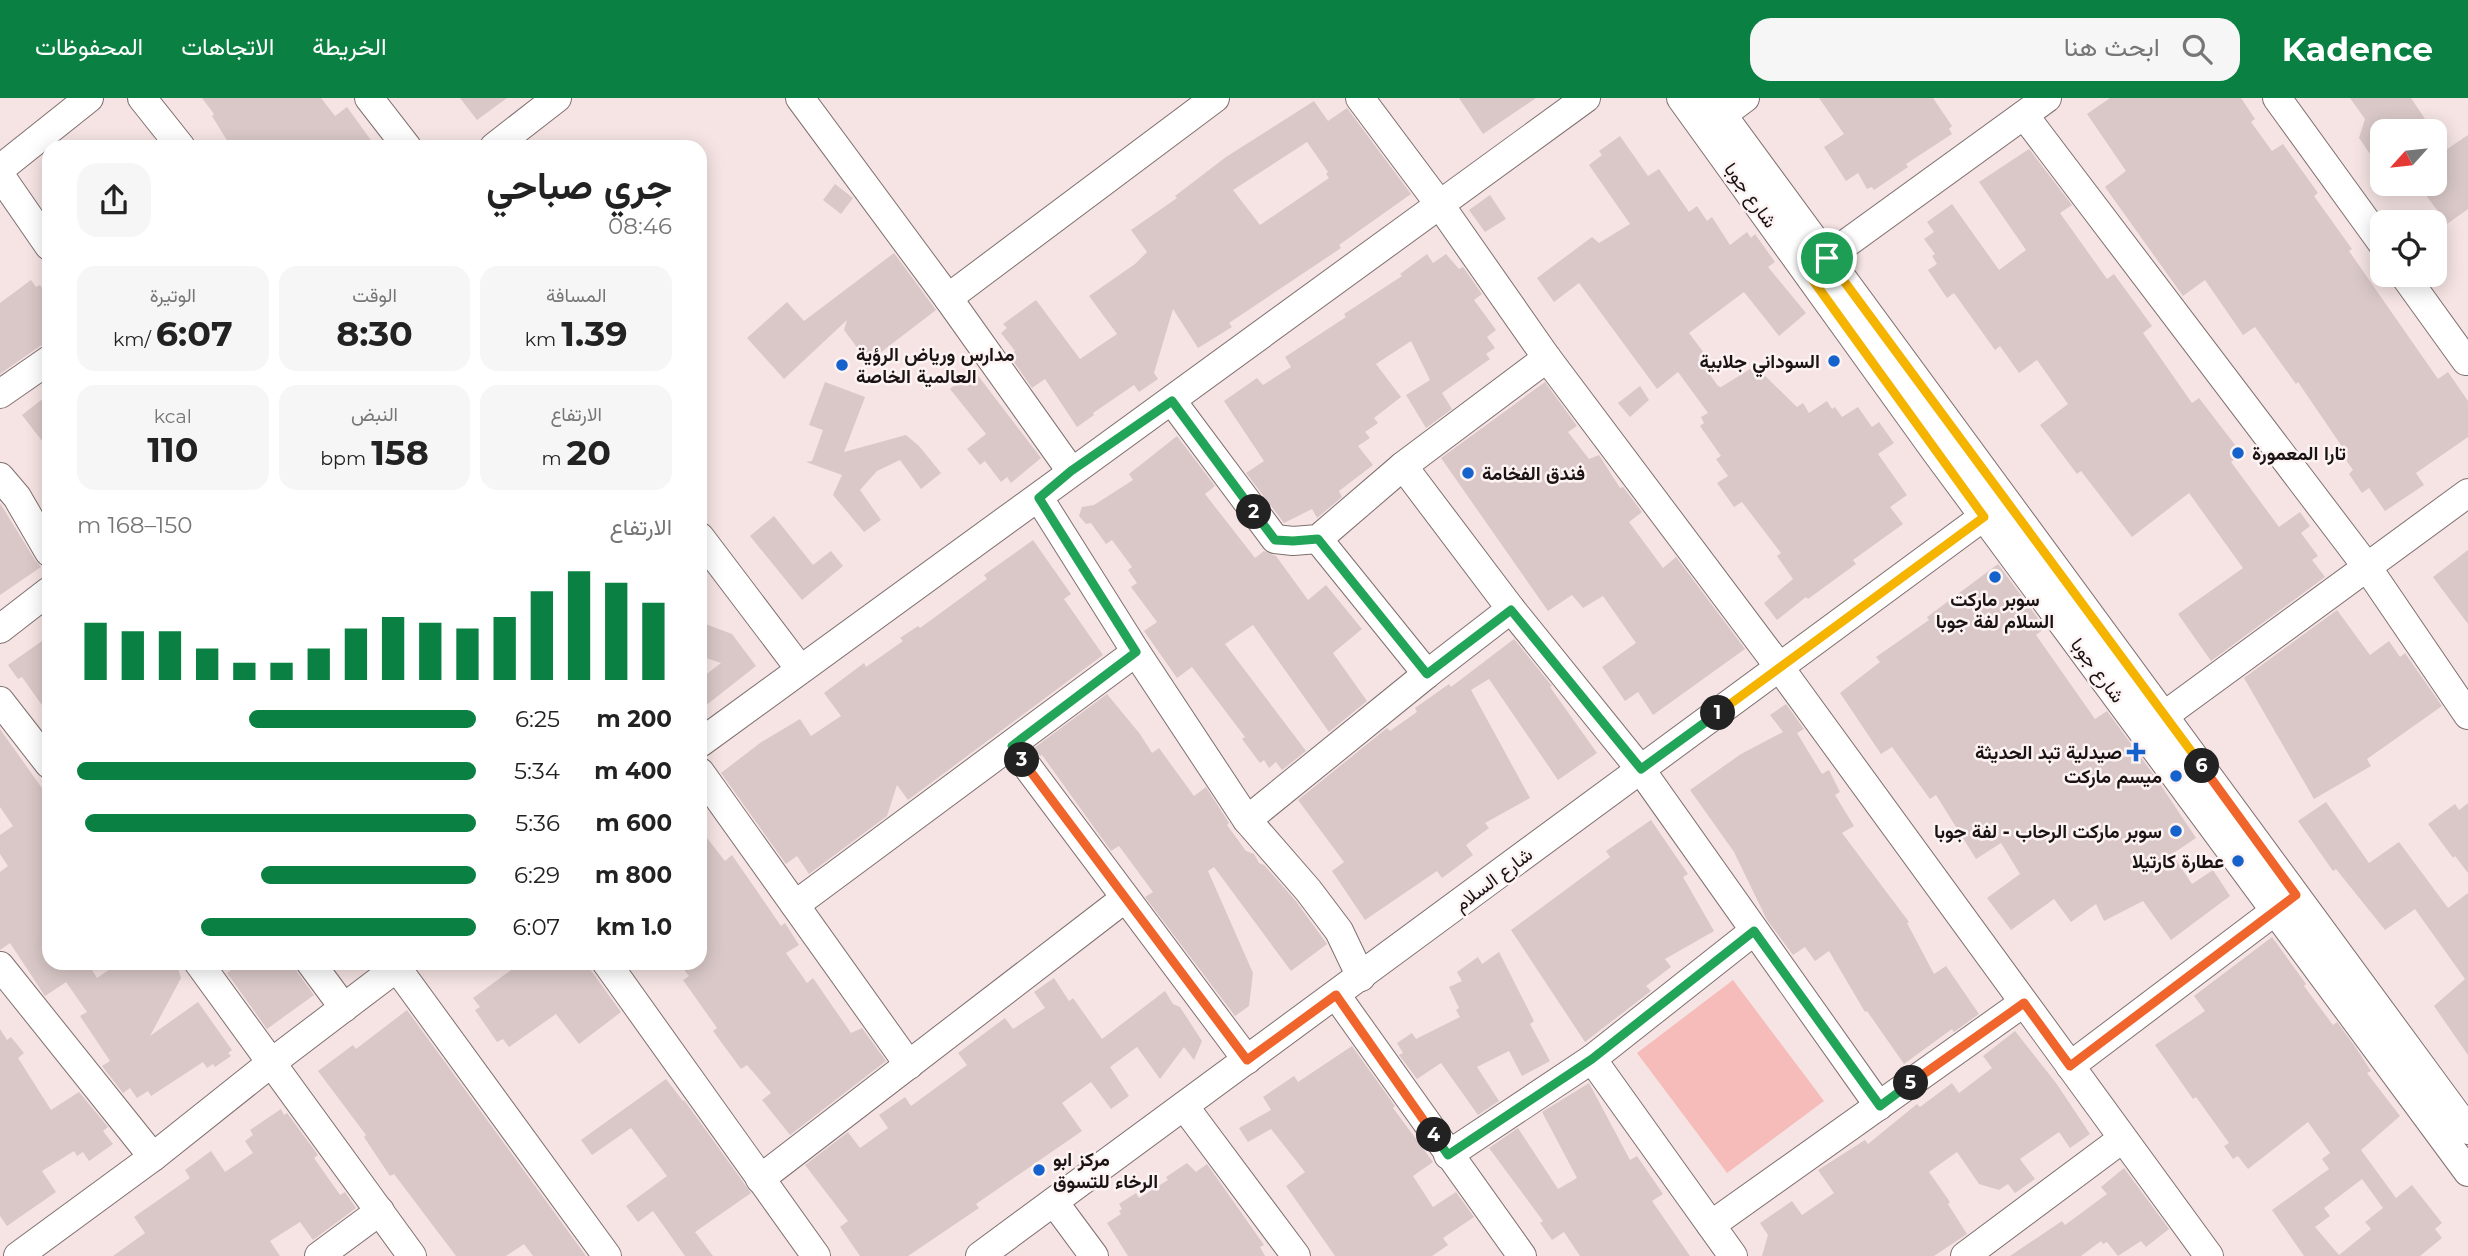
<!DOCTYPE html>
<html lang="ar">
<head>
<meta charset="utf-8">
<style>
	body { margin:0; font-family:Montserrat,Vazirmatn,sans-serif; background:#f6f6f6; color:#222; direction:rtl; height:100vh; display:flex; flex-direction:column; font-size:26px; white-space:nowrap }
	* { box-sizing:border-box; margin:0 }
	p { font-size:23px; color:#767676 }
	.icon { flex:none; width:38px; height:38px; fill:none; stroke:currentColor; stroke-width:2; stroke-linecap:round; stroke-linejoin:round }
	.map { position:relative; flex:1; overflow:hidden; direction:ltr }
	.sheet { position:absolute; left:42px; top:42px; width:665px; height:830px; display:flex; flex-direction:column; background:#fff; border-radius:21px; box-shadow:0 4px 18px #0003; direction:rtl }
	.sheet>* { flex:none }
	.needle { width:46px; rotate:243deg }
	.fabs { position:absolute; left:2370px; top:21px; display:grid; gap:14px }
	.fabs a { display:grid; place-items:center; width:77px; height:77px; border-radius:14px; background:#fff; box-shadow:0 4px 18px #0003; font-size:35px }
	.pin { position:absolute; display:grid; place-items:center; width:60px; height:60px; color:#fff; margin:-30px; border:4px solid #fff; border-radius:50%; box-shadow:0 2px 7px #0007 }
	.km { position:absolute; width:35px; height:35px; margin:-18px; border-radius:50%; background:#222; color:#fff; font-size:19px; line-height:35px; text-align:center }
	.round { display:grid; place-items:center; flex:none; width:74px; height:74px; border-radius:21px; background:#f6f6f6 }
	.headline { display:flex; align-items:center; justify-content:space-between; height:119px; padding:0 35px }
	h1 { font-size:38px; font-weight:700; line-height:52px }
	.stats { display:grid; grid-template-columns:repeat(3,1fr); gap:10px; height:119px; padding:7px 35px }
	.stats div { display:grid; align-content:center; border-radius:18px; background:#f6f6f6; text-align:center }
	.stats b { font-size:35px; font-weight:700 }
	.stats small { font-size:19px; font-weight:400 }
	.stats p { font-size:19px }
	.chart { height:196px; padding:14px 35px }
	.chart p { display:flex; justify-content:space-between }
	.chart svg { width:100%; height:126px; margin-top:7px; stroke:#0b8043; stroke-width:6 }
	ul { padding:0 35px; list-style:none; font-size:23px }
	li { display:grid; grid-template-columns:112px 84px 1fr; align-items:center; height:52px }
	li i { height:18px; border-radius:9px; background:#0b8043 }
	header { display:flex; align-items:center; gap:42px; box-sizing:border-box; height:98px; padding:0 35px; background:#0b8043; color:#fff }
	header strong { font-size:33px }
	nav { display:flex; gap:38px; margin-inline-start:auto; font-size:24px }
	.search { width:490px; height:63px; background:#f6f6f6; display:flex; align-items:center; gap:18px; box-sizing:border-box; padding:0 24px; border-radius:21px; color:#767676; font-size:26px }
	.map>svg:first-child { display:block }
</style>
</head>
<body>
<header>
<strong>Kadence</strong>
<div class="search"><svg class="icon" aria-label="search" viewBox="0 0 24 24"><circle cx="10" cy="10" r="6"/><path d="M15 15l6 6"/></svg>ابحث هنا</div>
<nav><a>الخريطة</a><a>الاتجاهات</a><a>المحفوظات</a></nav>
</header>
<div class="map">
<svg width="2468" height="1158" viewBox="0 0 2468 1158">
	<rect width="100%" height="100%" fill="#f5e4e3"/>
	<polygon fill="#f6bcba" points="1733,882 1824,1003 1727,1075 1637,955"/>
	<g fill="#d9c8c7" fill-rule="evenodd">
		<polygon points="202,0 321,0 335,18 347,9 376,49 231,49 212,18 214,16"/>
		<polygon points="460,0 507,0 477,22"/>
		<polygon points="1459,0 1536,0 1483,36"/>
		<polygon points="1819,0 1933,0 1952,28 1949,31 1952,36 1906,66 1908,69 1874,92 1872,89 1867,91 1858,75 1846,83 1824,49 1844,36"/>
		<polygon points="2110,0 2241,0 2255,21 2251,24 2272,53 2283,46 2318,95 2314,98 2352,151 2349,153 2438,281 2448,274 2468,303 2468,339 2416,375 2424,387 2385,413 2369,390 2362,395 2349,376 2353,372 2341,355 2345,353 2298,284 2296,286 2255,229 2243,237 2205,182 2183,198 2105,89 2126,73 2087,16"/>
		<polygon points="2350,0 2411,0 2433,33 2382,33 2382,73 2359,40 2365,21"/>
		<path d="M1314,3L1328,23L1347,10L1411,96L1339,147L1341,150L1229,225L1232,229L1198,250L1173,211L1154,275L1158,281L1139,294L1134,287L1093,315L1094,317L1077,329L1045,281L1032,290L1009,257L1015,253L1001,235L1007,230L1003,226L1036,202L1080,261L1117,236L1089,198L1135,166L1147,154L1131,132L1177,100L1175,98L1226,59ZM1307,44L1328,74L1326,76L1329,80L1260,127L1233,92Z"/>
		<polygon points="2468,37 2468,111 2447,126 2418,86 2434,86 2434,60"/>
		<polygon points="1620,38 1648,78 1659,71 1689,114 1697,108 1707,123 1712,119 1730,147 1747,134 1751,140 1755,136 1775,164 1768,169 1806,215 1779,238 1744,194 1689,235 1704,255 1698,260 1718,288 1721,289 1755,268 1797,309 1803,305 1809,315 1827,303 1832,311 1835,309 1842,319 1858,309 1872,329 1879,324 1894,345 1878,356 1907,397 1890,409 1903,426 1853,462 1856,466 1808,501 1806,499 1777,522 1764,505 1793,481 1777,458 1781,455 1742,404 1734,409 1717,385 1728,378 1716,361 1721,358 1700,328 1704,325 1701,319 1708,315 1678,274 1657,291 1579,185 1554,204 1537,180 1592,139 1599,145 1630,126 1589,67 1602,57 1599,53"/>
		<polygon points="2029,51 2072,107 2060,115 2107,181 2114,176 2152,228 2143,235 2192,305 2199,300 2242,356 2231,364 2279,429 2300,414 2310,428 2301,435 2318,458 2312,462 2325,479 2211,563 2178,516 2243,470 2189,395 2132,439 2081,373 2077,376 2040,327 2068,306 2037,262 2019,275 2000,248 1995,252 1954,195 1947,200 1928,172 1937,166 1932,158 1935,156 1924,141 1934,134 1927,124 1952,106 1999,172 2026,152 1979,84"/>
		<polygon points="835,86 853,100 841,116 823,102"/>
		<polygon points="1490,97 1506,121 1485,134 1469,112"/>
		<polygon points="894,155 936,212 868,264 844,232 847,222 784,281 747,240 787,204 804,223"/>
		<polygon points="1427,156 1433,165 1446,156 1459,171 1463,169 1482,196 1474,202 1496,232 1487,239 1495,250 1486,256 1490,261 1442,295 1452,311 1426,330 1406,297 1430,282 1411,243 1376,266 1401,299 1374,320 1378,325 1365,334 1370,340 1358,348 1373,367 1339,393 1342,399 1317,420 1312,411 1284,425 1246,375 1264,363 1224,303 1257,280 1263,287 1291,269 1285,259 1346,219 1344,216 1402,178 1400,176"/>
		<polygon points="31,182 36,189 40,187 49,200 49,246 40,248 0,276 0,205"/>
		<polygon points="973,271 1041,360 1011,385 1007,379 1001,384 985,363 980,367 967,351 986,336 950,291"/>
		<polygon points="825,284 865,299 844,354 906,337 919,348 941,375 921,391 900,362 877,373 860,392 881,422 864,434 833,397 842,377 806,364 812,363 823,332 809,327"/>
		<polygon points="1545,284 1577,328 1568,334 1589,361 1599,357 1620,390 1623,389 1642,414 1629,424 1663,470 1676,459 1745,551 1653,617 1638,594 1625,603 1602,569 1636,545 1603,498 1583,510 1572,497 1548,513 1441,360"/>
		<polygon points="1640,288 1649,302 1630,319 1618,305"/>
		<polygon points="49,296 49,352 22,317"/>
		<polygon points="1177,338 1215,388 1205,396 1255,460 1264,453 1276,458 1308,502 1326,487 1362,531 1333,555 1367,603 1329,634 1253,527 1225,546 1306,653 1282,672 1276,664 1269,670 1264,662 1260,665 1242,641 1245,639 1192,569 1177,580 1144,533 1157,524 1131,489 1137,485 1128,472 1132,469 1112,442 1106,446 1091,425 1086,426 1079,418 1082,409 1094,407 1133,382 1129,376"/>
		<polygon points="0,405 35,462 41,469 0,497"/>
		<polygon points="774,418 813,467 831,453 843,468 802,502 750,438"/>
		<polygon points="1033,442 1071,496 1064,501 1103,557 908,702 897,687 887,718 809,776 797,758 786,766 721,675 760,645 800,621 811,638 841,618 824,595 864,565 866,569 903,543 900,540 918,528 920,530 987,481 984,477"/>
		<polygon points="2468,452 2468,526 2433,479"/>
		<polygon points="1998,466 2045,530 2036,537 2095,621 2107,613 2154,677 2196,740 2172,756 2192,786 2213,772 2230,798 2171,842 2143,803 2104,823 2096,806 2071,824 2054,801 2011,832 1987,800 2020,776 2001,745 1976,761 1936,697 1930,701 1892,649 1881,656 1840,595 1880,564 1876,559 1929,522 1927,519"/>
		<polygon points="2337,512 2370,557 2389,543 2400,559 2405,555 2442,608 2367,661 2371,668 2314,701 2244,580"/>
		<polygon points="700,524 732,536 756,568 700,612 700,581 721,565 700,558"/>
		<polygon points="49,538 49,617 22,579 18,581 8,567"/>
		<polygon points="1514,541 1552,588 1550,589 1597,655 1558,682 1489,581 1471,592 1530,700 1485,725 1489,730 1466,747 1473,757 1442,780 1437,773 1365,822 1332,773 1344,764 1298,702 1387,630 1390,633 1417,614 1415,610 1449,586 1451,589"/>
		<polygon points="1107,596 1140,636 1152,655 1159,650 1194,698 1206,689 1229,725 1227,727 1246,753 1254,756 1259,765 1264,767 1295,802 1327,846 1291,873 1214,769 1208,773 1253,875 1249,908 1235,918 1145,799 1153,794 1119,748 1111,753 1042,657 1040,658 1034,650"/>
		<polygon points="1786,606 1804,631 1797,635 1822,676 1829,672 1840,694 1835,697 1854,728 1842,735 1909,824 1907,825 1934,876 1946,868 1979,916 1954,934 1952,931 1904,966 1867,913 1865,914 1829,853 1815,863 1805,849 1793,857 1767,822 1734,754 1690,692 1741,656 1783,634 1770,617"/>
		<polygon points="0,631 49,700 49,864 87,864 97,880 120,864 167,864 179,873 181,880 150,938 198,904 232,952 228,955 231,958 215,969 213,966 207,970 203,964 151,998 148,993 137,1000 130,990 123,995 102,968 110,963 80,918 87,914 66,884 45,898 10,845 0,852 0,774 8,768 0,756 0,737 13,728 0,709"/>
		<polygon points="2326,704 2369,765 2399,744 2448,810 2468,795 2468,957 2434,908 2465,881 2415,811 2385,832 2336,771 2333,773 2298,723"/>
		<polygon points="2468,705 2468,775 2455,758 2453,760 2428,726 2455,706 2459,712"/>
		<polygon points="1651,722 1688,776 1683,779 1714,833 1665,861 1671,869 1646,888 1651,893 1585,944 1511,832 1610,759 1606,753"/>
		<polygon points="700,731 725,763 732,757 781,828 785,825 799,847 786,855 807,885 813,880 851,935 862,930 886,963 790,1037 762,1002 771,995 747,967 741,971 713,933 717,930 683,882 689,878 678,864 700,864"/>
		<path d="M2272,839L2306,886L2304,888L2333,927L2337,924L2354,947L2371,973L2367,975L2400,1018L2361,1052L2396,1100L2412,1087L2442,1125L2435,1131L2442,1140L2420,1158H2304L2272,1112L2329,1071L2322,1061L2330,1055L2308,1024L2248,1071L2238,1058L2233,1061L2224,1048L2229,1045L2196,999L2193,1001L2155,947L2205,913L2194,898ZM2362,1081L2383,1110L2365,1124L2371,1131L2339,1157L2315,1129L2330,1118L2324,1110Z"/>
		<polygon points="1499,854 1534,923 1530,926 1550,963 1522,978 1509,953 1477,969 1499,1003 1478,1017 1441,965 1417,981 1399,957 1403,955 1397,945 1412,935 1416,941 1460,919 1456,912 1459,910 1449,889 1462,883 1457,874 1478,859 1482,866"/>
		<polygon points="242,864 294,864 297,874 314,897 267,931 227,875"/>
		<polygon points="506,864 585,864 621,914 579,946 556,916 509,949 503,941 497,944 475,912 480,909 473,900 511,872"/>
		<polygon points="1054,880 1069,903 1073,900 1102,941 1165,893 1173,906 1180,909 1202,943 1194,962 1184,949 1160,981 1137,949 1110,969 1129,998 1111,1011 1091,984 1062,1005 1082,1033 976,1106 979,1110 908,1158 860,1158 840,1129 848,1123 805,1067 848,1034 860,1050 888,1030 879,1017 905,999 911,1008 967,967 958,955 1005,920 1013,931 1045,910 1034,894"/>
		<polygon points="407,912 586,1158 533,1158 524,1146 506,1158 456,1158 394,1076 390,1078 364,1039 366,1037 318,973 353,947 356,951"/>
		<polygon points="0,931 7,942 11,939 24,955 18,960 51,1012 79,994 108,1029 103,1033 113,1046 89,1063 83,1054 77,1058 74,1053 42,1073 56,1094 7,1128 0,1118"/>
		<polygon points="2015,933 2056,985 2090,1036 2070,1050 2059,1034 2020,1061 2035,1081 2015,1095 2008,1086 1999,1092 1979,1086 1957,1054 1929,1074 1950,1104 1948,1106 1967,1136 1934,1158 1762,1158 1768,1137 1760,1125 1792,1103 1802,1117 1834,1095 1818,1072 1865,1042 1868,1046 1917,1006 1920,1009 1952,985 1959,995 1992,970 1983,958"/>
		<polygon points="1352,948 1395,1008 1393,1010 1433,1064 1413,1078 1433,1109 1456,1094 1474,1119 1443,1140 1448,1147 1432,1158 1335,1158 1286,1088 1305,1074 1271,1031 1248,1044 1239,1030 1271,1012 1263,999 1294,978 1298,984"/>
		<polygon points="666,981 683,1003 684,1002 751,1095 695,1134 713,1158 685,1158 653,1113 638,1124 626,1108 667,1078 631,1030 592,1057 581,1042"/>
		<polygon points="1589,985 1630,1062 1637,1058 1663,1096 1652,1103 1690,1158 1580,1158 1564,1134 1552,1142 1540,1125 1543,1123 1489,1050 1518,1030 1558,1091 1577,1080 1542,1014"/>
		<polygon points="281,1011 284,1017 287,1015 318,1057 314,1060 340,1097 345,1094 356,1110 313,1142 300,1124 270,1143 280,1158 113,1158 145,1135 134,1119 190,1080 185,1072 211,1053 225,1074 253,1055 245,1043 253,1037 250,1032"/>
		<polygon points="1187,1065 1196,1074 1207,1066 1264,1147 1260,1149 1265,1158 1128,1158 1107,1125 1121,1116 1119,1113 1122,1111 1119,1106 1136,1095 1139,1100 1168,1082 1166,1079"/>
		<polygon points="2124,1070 2169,1131 2146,1149 2141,1143 2118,1158 2107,1144 2103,1146 2101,1143 2081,1158 2010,1158 2062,1123 2065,1127 2107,1096 2101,1089"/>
	</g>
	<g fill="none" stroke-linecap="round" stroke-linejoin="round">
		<g stroke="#807070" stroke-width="30">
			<g id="minor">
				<polyline points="142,0 181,49"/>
				<polyline points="369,0 407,49"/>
				<polyline points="800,0 948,200 1071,373"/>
				<polyline points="1360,0 1440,107 1547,260 1780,570 2209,1158"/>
				<polyline points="1681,0 1936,354 2468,1074"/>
				<polyline points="1710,0 2468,1032"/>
				<polyline points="2277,0 2382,145"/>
				<polyline points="1722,17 1745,0"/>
				<polyline points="2024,17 2367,469 2468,617"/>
				<polyline points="494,49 557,0"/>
				<polyline points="0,71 89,0"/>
				<polyline points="0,77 49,148"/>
				<polyline points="1811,171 2047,0"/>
				<polyline points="2404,177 2466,263 2468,261"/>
				<polyline points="948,200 1215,0"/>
				<polyline points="0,296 49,262"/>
				<polyline points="1172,303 1275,441 1293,443 1318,441 1403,368 1547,260"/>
				<polyline points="1403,368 1511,511 1641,672 1879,1008"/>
				<polyline points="0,379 17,399 49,454"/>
				<polyline points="1039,400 1136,554 1247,722 1308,792 1339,833 1361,879"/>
				<polyline points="700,439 800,571"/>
				<polyline points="1318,441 1427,576"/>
				<polyline points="0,531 49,493"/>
				<polyline points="0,603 49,666"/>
				<polyline points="2165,617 2468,395"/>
				<polyline points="700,645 1586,0"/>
				<polyline points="1012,648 1247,962"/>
				<polyline points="700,674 909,967"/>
				<polyline points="1247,722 1427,576 1511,511"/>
				<polyline points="795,807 1136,554"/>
				<polyline points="198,864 412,1158"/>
				<polyline points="310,864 344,910"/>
				<polyline points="606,864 816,1158"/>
				<polyline points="0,868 153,1059"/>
				<polyline points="397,870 607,1158"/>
				<polyline points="1336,897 1522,1158"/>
				<polyline points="1592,961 1733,1158"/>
				<polyline points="2070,968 2291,801"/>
				<polyline points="1184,1008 1296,1158"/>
				<polyline points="1448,1057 1592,961 1754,833"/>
				<polyline points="760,1081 1124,801"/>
				<polyline points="1054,1104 1094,1158"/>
				<polyline points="1711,1127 2023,905"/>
				<polyline points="18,1158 153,1059 271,965 404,864"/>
				<polyline points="319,1158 380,1113"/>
				<polyline points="980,1158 1998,408"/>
				<polyline points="1965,1158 2122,1041"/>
			</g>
		</g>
		<use href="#minor" stroke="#fff" stroke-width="28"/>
	</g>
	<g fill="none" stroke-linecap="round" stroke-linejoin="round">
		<g stroke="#fff" stroke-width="14">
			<polyline id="split-1" points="1718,615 1984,419 1807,174 1827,160"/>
		</g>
		<g stroke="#fff" stroke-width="14">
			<polyline id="split-2" points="1254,414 1275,442 1293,443 1318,441 1427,576 1511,512 1641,671 1718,615"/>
		</g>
		<g stroke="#fff" stroke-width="14">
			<polyline id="split-3" points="1022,662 1012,648 1136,554 1039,400 1071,373 1172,303 1254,414"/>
		</g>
		<g stroke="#fff" stroke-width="14">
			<polyline id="split-4" points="1022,662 1247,962 1336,897 1434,1037"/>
		</g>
		<g stroke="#fff" stroke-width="14">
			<polyline id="split-5" points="1434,1037 1448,1057 1592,961 1754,833 1880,1008 1911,985"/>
		</g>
		<g stroke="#fff" stroke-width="14">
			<polyline id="split-6" points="1911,985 2024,905 2070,968 2296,797 2202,668"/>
		</g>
		<g stroke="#fff" stroke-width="14">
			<polyline id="split-7" points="1827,160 2202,668"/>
		</g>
		<use href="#split-1" stroke="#f5b400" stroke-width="9"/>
		<use href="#split-2" stroke="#22a559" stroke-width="9"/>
		<use href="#split-3" stroke="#22a559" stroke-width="9"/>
		<use href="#split-4" stroke="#f0652b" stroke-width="9"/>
		<use href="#split-5" stroke="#22a559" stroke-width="9"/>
		<use href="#split-6" stroke="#f0652b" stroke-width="9"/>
		<use href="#split-7" stroke="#f5b400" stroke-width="9"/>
	</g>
	<g fill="#1662cd" stroke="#fdf3f2" stroke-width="2.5">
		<circle cx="1834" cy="263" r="7"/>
		<circle cx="842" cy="267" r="7"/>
		<circle cx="2238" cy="355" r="7"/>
		<circle cx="1468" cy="375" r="7"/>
		<circle cx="1995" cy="479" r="7"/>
		<path d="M2132.5 643.5h7v7h7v7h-7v7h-7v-7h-7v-7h7z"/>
		<circle cx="2176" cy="678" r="7"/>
		<circle cx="2176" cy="733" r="7"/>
		<circle cx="2238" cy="763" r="7"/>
		<circle cx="1039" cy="1072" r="7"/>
	</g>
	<g text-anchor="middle" stroke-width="5" stroke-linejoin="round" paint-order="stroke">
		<g font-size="19" fill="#191313" stroke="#fdf3f2">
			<text transform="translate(1751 97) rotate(54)" y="7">شارع جوبا</text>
			<text transform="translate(2098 572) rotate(53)" y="7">شارع جوبا</text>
			<text transform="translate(1493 781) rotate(-37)" y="7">شارع السلام</text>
		</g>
		<g font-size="19" font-weight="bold" fill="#191313" stroke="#fdf3f2" text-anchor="end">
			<text x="856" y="263" text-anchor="start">مدارس ورياض الرؤية<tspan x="856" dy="22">العالمية الخاصة</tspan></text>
			<text x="1820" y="270">السوداني جلابية</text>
			<text x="2252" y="362" text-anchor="start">تارا المعمورة</text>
			<text x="1482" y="382" text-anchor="start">فندق الفخامة</text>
			<text x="1995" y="508" text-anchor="middle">سوبر ماركت<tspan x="1995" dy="22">السلام لفة جوبا</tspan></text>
			<text x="2122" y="661">صيدلية تبد الحديثة</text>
			<text x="2162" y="685">ميسم ماركت</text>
			<text x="2162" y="740">سوبر ماركت الرحاب - لفة جوبا</text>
			<text x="2224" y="770">عطارة كارتيلا</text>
			<text x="1053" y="1068" text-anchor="start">مركز ابو<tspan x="1053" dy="22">الرخاء للتسوق</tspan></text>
		</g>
	</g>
</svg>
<div class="fabs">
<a><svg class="needle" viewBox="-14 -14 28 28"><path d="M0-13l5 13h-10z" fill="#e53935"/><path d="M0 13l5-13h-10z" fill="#767676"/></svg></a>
<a><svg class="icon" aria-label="locate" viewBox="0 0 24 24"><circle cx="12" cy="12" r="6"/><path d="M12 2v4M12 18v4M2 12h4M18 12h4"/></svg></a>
</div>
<div class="pin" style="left:1827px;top:160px;background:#1e9e55"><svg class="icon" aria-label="arrive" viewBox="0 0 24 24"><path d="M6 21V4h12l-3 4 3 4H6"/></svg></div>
<b class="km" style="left:1718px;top:615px">1</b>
<b class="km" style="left:1254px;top:414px">2</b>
<b class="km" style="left:1022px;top:662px">3</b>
<b class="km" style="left:1434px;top:1037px">4</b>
<b class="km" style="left:1911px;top:985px">5</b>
<b class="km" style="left:2202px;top:668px">6</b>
<section class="sheet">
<div class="headline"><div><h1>جري صباحي</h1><p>08:46</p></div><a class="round"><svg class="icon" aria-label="share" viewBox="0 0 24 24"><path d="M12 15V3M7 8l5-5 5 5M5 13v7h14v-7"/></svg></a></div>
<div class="stats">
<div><p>المسافة</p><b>1.39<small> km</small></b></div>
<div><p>الوقت</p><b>8:30</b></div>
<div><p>الوتيرة</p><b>6:07<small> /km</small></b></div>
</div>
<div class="stats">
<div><p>الارتفاع</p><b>20<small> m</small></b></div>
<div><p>النبض</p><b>158<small> bpm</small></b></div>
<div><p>kcal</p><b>110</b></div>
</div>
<div class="chart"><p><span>الارتفاع</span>150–168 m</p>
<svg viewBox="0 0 160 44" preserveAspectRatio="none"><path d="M5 44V24M15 44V27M25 44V27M35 44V33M45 44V38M55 44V38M65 44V33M75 44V26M85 44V22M95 44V24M105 44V26M115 44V22M125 44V13M135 44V6M145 44V10M155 44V17"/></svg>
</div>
<ul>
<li><b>200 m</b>6:25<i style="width:57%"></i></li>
<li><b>400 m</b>5:34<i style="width:100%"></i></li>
<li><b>600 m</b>5:36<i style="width:98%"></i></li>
<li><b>800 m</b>6:29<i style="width:54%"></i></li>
<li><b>1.0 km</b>6:07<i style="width:69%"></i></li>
</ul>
</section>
</div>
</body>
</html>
